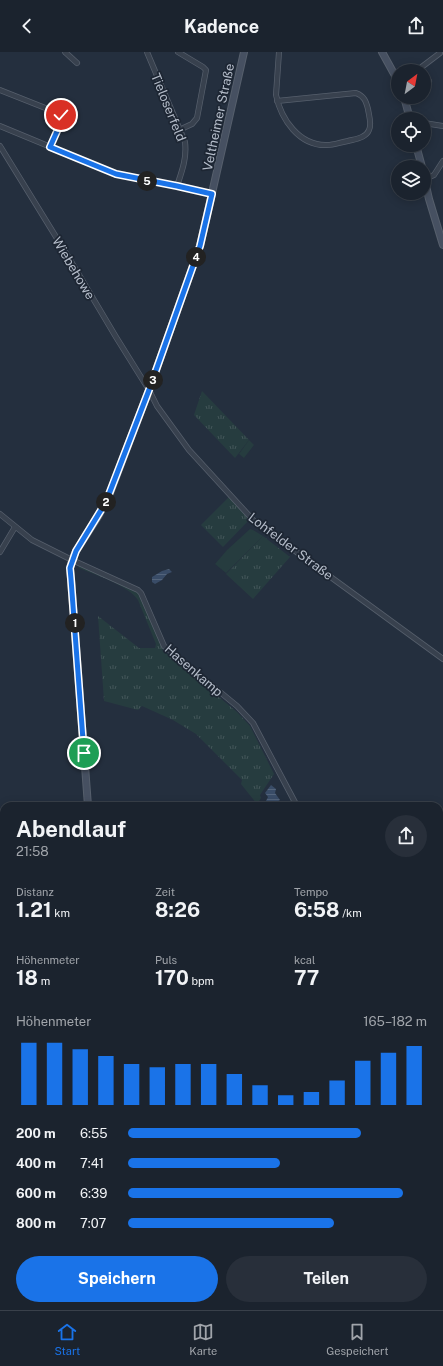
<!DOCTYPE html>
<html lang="de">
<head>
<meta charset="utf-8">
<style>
	body { margin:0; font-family:"Public Sans",sans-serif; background:#282f3a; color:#f1f3f6; height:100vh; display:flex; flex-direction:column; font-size:15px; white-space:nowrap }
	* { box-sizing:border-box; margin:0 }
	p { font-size:13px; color:#a0a4aa }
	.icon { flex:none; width:22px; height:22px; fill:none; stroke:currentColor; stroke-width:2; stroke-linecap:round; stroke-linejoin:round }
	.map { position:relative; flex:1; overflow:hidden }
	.drawer { position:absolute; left:0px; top:750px; width:443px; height:508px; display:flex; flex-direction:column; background:#1b232e; border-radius:12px 12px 0 0; box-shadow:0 2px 10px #0003,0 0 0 1px #39404a }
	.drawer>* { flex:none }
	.needle { width:26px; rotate:32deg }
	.buttons { position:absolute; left:391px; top:12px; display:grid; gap:8px }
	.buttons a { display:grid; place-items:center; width:40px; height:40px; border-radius:50%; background:#1b232e; box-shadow:0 2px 10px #0003,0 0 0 1px #39404a; font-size:20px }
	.pin { position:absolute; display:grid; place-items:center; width:34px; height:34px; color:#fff; margin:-17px; border:2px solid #fff; border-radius:50%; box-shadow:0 1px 4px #0007 }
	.km { position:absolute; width:20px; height:20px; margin:-10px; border-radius:50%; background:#222; color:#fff; font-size:11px; line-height:20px; text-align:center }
	.round { display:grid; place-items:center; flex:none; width:42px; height:42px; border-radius:21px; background:#282f3a }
	.summary { display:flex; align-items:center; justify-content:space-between; height:68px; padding:0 16px }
	h1 { font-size:22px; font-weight:700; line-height:30px }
	.figures { display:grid; grid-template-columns:repeat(3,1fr); gap:6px; height:68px; padding:4px 16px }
	.figures div { display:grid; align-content:center }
	.figures b { font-size:20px; font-weight:700 }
	.figures small { font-size:11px; font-weight:400 }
	.figures p { font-size:11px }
	.chart { height:112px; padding:8px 16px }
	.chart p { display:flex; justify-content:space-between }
	.chart svg { width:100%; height:72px; margin-top:4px; stroke:#1a73e8; stroke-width:6 }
	.cta { display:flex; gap:8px; margin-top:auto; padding:8px 16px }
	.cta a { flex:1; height:46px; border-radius:24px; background:#1a73e8; color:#fff; font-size:16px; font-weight:700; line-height:46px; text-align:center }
	.cta a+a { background:#282f3a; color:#f1f3f6 }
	ul { padding:0 16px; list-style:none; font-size:13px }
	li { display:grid; grid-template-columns:64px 48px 1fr; align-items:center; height:30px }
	li i { height:10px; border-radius:5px; background:#1a73e8 }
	header { display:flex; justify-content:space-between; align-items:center; height:52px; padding:0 16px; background:#1b232e; font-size:18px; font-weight:700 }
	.tab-bar { display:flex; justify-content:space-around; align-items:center; height:56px; border-top:1px solid #39404a; background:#1b232e; font-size:11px; color:#a0a4aa }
	.tab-bar a { display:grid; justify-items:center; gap:2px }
	.tab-bar .on { color:#1a73e8 }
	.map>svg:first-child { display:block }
</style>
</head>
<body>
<header><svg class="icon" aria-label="back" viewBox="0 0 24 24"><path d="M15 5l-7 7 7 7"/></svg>Kadence<svg class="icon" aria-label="share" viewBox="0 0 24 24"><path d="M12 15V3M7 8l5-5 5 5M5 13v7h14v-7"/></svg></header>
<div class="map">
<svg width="443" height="1258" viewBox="0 0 443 1258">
	<defs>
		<pattern id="grass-tufts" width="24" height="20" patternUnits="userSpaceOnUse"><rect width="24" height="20" fill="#263c3f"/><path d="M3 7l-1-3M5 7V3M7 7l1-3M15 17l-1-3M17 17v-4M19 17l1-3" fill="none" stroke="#435659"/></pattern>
		<pattern id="forest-firs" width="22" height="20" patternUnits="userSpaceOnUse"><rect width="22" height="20" fill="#263c3f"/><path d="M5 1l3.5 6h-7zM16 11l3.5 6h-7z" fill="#435659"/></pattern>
		<pattern id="water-rules" width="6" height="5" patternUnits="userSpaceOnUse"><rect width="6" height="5" fill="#394c67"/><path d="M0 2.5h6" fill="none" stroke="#53647b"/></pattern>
	</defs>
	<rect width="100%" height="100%" fill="#242f3e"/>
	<g fill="url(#grass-tufts)">
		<polygon points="202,339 249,388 235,406 194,363"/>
		<polygon points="229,445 250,467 223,495 201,473"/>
		<polygon points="263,484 290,505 253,547 226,522"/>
		<path d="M78,513L137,539L141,546L164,596L162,598L237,660L250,674L274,722L260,743L261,746L257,752L241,732L242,728L196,682L173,668L142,654L138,658L104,649L98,564L139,596H155L156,592L138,548C128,533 95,523 79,516Z"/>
		<polygon points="0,1113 4,1114 4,1254 68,1254 68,1258 0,1258"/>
		<polygon points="439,1236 443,1241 443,1258 380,1258 380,1255 374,1254 439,1254"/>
	</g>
	<g fill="url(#forest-firs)">
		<polygon points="0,888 4,890 4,1033 2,1057 0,1057"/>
		<polygon points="443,1158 443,1241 439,1236 439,1162"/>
		<polygon points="88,1254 112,1254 115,1258 85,1258"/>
		<polygon points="306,1254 374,1254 381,1255 380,1258 307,1258"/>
	</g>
	<g fill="#263c3f">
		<polygon points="249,388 254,393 244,406 239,402"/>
		<polygon points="250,477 253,478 263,484 226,521 215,512 227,498"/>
	</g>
	<g fill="url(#water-rules)">
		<polygon points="169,517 172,520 167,522 162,528 155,532 152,530 152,525 162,519"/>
		<path d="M271,733L276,737L275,741L280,748C276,751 269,754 265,751L268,745L265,741Z"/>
	</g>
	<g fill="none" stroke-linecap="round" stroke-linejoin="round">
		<g stroke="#565f6c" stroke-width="6">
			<g id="street">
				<polyline points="65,0 77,11"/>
				<path d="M147,0L185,90C187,106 182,119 177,134"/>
				<polyline points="178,0 203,15 206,18 197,66 192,72 179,78"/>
				<polyline points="420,19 419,17 440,1"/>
				<polyline points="424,23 429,29"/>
				<polyline points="0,38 58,61 61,63 61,68 50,95"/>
				<path d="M277,49L356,41C364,44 366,49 368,57C369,64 372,72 369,78C366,86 355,87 348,89C341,90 334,93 327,93C299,94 281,67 276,43L279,0"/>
				<polyline points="424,71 443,74"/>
				<polyline points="0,74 116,122 177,134 212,142"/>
				<polyline points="0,94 69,206 116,285 149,338 157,354 189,398 254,469 443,607"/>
				<polyline points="425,127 434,123 443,109"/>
				<polyline points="0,462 32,488 72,508 138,538 141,541 164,594 237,654 253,671 297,754"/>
				<polyline points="0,500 15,475"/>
				<polyline points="439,825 443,825"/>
				<polyline points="439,918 443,922"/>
			</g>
		</g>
		<g stroke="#565f6c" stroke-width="8">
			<g id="secondary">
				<polyline points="382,0 398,29"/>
				<polyline points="404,45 410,67"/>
				<polyline points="416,93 422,115"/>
				<polyline points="424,125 429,147 443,193"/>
				<polyline points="88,754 71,527 70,516 72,508 76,499 99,463 110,441 149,338 200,194 244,0"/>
			</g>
		</g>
		<g stroke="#434c59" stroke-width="10">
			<g id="highway">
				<polyline points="144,1254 162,1258"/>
				<polyline points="76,1258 78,1254"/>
			</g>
		</g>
		<use href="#street" stroke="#38414e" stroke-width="4.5"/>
		<use href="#secondary" stroke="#465061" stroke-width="6"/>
		<use href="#highway" stroke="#746855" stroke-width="8"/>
	</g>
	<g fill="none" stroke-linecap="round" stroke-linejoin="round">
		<g stroke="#fff" stroke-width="8">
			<polyline id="route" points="61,63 62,68 50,95 116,122 177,134 212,142 200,194 149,338 106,450 76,499 70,516 71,527 84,701"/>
		</g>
		<use href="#route" stroke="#1a73e8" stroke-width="5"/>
	</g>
	<g text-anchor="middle" stroke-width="3.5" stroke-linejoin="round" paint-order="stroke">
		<g font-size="13" fill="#b4bcc9" stroke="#1d2633">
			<text transform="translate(169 55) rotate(68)" y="5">Tieloserfeld</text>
			<text transform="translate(218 65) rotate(-78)" y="5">Veltheimer Straße</text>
			<text transform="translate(74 216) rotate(59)" y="5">Wiebehowe</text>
			<text transform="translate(291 494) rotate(37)" y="5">Lohfelder Straße</text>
			<text transform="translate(194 618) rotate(41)" y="5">Hasenkamp</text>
		</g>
	</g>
</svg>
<div class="buttons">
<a><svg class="needle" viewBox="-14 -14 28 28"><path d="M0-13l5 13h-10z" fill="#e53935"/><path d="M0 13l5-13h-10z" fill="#a0a4aa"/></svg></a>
<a><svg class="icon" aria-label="locate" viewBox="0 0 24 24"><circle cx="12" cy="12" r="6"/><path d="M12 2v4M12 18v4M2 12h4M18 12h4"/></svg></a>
<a><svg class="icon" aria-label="layers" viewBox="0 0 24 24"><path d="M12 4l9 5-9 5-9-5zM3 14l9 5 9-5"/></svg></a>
</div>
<div class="pin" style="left:84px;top:701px;background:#1e9e55"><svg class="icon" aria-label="arrive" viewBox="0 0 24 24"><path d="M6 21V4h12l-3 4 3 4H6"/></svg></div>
<div class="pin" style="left:61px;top:63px;background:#d93025"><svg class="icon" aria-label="check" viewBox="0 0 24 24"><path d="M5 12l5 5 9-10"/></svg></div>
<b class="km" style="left:75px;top:571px">1</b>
<b class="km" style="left:106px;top:450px">2</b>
<b class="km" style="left:153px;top:328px">3</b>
<b class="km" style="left:196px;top:205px">4</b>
<b class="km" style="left:147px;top:129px">5</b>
<section class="drawer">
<div class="summary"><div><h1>Abendlauf</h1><p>21:58</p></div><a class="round"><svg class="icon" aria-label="share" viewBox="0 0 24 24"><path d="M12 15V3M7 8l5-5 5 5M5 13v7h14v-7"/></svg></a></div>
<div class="figures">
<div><p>Distanz</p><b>1.21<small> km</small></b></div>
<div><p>Zeit</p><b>8:26</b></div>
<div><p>Tempo</p><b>6:58<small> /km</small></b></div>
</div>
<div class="figures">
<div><p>Höhenmeter</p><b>18<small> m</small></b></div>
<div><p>Puls</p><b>170<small> bpm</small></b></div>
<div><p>kcal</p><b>77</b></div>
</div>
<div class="chart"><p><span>Höhenmeter</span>165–182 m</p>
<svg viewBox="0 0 160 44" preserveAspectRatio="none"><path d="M5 44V6M15 44V6M25 44V10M35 44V14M45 44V19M55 44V21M65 44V19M75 44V19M85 44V25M95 44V32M105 44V38M115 44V36M125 44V29M135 44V17M145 44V12M155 44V8"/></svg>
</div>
<ul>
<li><b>200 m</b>6:55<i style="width:78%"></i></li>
<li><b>400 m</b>7:41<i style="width:51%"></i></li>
<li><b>600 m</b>6:39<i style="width:92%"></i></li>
<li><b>800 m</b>7:07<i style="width:69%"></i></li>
</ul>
<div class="cta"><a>Speichern</a><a>Teilen</a></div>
</section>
</div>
<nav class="tab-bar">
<a class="on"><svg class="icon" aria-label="home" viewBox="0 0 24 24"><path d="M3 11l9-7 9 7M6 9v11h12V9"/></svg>Start</a>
<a><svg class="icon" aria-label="map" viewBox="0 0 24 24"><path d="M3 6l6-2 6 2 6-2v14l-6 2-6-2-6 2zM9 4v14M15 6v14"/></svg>Karte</a>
<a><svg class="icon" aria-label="saved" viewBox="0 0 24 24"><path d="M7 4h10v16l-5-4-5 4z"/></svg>Gespeichert</a>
</nav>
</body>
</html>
